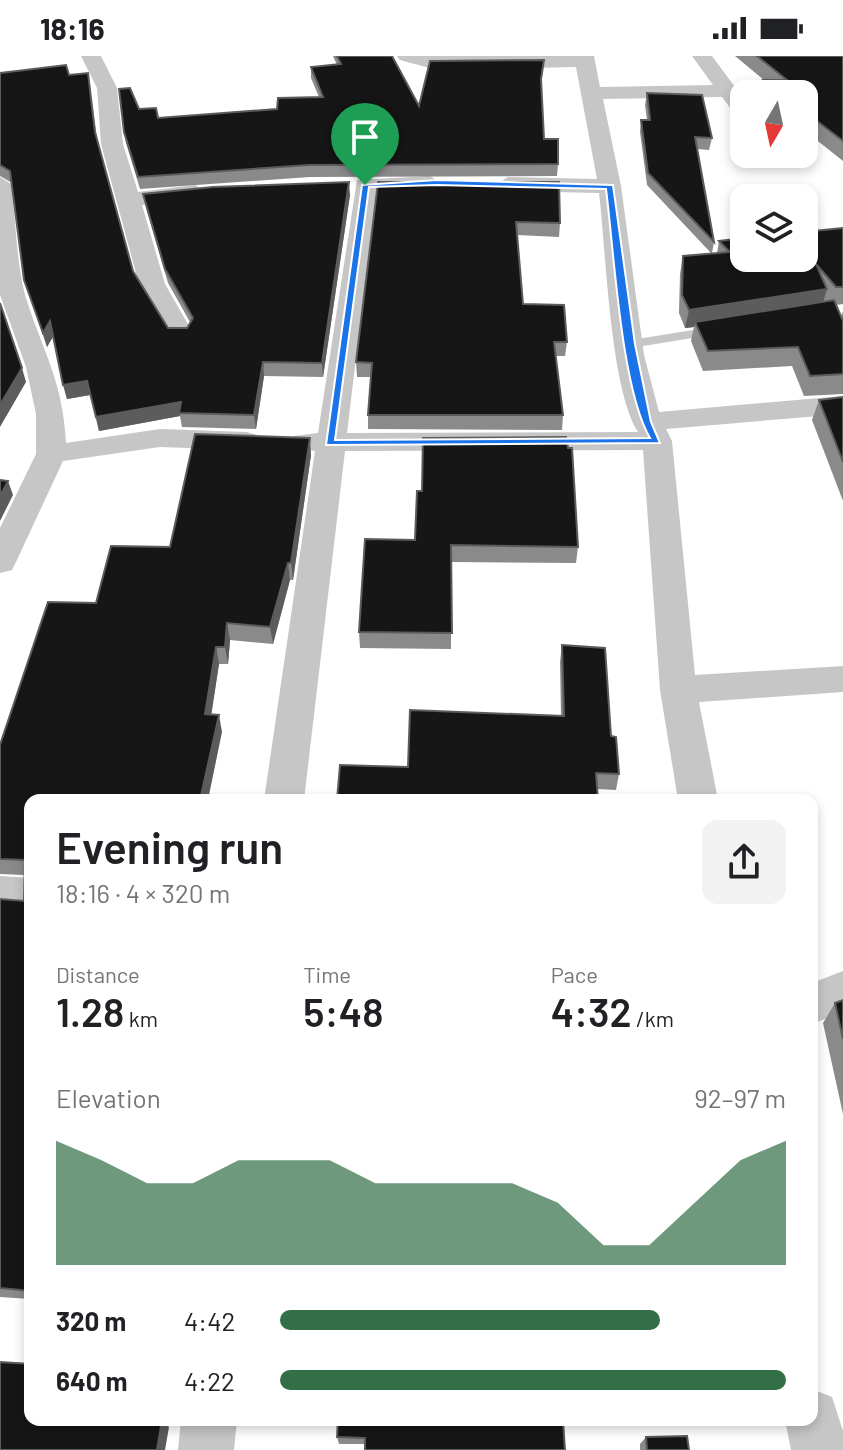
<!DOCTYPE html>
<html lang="en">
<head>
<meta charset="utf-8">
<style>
	body { margin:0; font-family:Barlow,sans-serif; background:#f2f2f2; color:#202124; height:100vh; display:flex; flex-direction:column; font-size:30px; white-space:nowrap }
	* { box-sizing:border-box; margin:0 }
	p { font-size:26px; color:#757577 }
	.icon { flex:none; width:44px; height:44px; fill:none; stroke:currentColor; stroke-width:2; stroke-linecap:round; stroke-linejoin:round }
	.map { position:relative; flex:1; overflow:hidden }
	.sheet { position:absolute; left:24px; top:738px; width:794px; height:632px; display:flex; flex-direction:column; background:#fff; border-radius:16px; box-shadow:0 4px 12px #0003 }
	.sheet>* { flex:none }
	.needle { width:52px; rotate:189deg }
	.fabs { position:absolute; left:730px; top:24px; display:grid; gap:16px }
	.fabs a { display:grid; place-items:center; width:88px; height:88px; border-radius:16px; background:#fff; box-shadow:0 4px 12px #0003; font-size:40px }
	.pin { position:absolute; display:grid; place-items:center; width:68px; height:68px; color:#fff; margin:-82px -34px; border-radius:50% 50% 50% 0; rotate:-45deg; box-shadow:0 0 8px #0007 }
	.pin .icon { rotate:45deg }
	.round { display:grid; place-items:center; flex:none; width:84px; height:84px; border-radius:16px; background:#f2f2f2 }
	.head { display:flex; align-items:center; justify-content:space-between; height:136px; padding:0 32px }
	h1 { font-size:44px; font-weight:600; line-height:60px }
	.figures { display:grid; grid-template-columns:repeat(3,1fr); gap:12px; height:136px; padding:8px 32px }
	.figures div { display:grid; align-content:center }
	.figures b { font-size:40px; font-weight:600 }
	.figures small { font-size:22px; font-weight:400 }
	.figures p { font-size:22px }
	.chart { height:224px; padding:16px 32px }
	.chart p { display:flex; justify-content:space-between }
	.chart svg { width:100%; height:144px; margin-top:8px; fill:#326f46; opacity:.7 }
	ul { padding:0 32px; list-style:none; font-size:26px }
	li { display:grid; grid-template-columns:128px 96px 1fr; align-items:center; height:60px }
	li i { height:20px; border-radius:10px; background:#326f46 }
	.status { display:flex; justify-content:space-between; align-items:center; height:56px; padding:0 40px; background:#fff; direction:ltr }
	.status svg { height:22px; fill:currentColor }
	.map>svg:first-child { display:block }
</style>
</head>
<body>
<div class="status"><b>18:16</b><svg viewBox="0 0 49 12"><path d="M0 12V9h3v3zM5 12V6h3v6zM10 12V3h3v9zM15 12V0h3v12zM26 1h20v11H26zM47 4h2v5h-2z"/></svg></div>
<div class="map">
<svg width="843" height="1394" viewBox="0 0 843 1394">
	<rect width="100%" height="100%" fill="#fff"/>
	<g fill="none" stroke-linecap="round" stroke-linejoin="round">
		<polygon fill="#c6c6c6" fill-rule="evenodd" points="718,270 725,274 723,277 631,292 624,288 631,284"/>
		<g fill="#c6c6c6" fill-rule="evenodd">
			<polygon points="81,0 101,0 117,32 123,88 138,136 195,129 206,136 195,143 142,149 165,228 193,277 189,283 171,283 139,228 101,88 97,32"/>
			<path d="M397,0H594L600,31L713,29L692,0H712L744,43V63L737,61L722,41L603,43L621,130L644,299L659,356L843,340V358L666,373L672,385L695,619L843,610V636L699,646L718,744H678L660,634L643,394L345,395L304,744H264L315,395L294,392L289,386L294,380L318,377L357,124L430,120L441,127L430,134L376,136L347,377L638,376C610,332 606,195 599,137L508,135L497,128L508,121L597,123L576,11L437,14L400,4Z"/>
			<path d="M0,121L11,128C16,164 16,204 25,239C42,294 63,324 66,387L160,373L247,376L257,379L262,385L257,391L247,394L160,391L63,405L16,506L12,514L0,517V472L36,398V358L26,311L0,239Z"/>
			<polygon points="0,820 30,822 30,858 0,856"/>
			<polygon points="843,915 843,956 812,968 812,927"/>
			<polygon points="812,1333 832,1341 843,1375 843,1394 791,1394 785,1364 812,1364"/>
			<polygon points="181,1364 237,1364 234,1394 178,1394"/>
		</g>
	</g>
	<g fill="#8a8a8a">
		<polygon points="333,0 392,0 419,50 544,4 541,28 544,83 558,108 557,120 310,121 140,133 126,87 124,76 139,53 158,62 277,53 319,41 311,22 311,11 337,9"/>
		<polygon points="735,0 843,0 843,105 804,74 804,38 761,38 764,24"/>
		<polygon points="0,17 69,19 88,17 97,83 133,215 168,272 187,272 190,266 168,227 146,152 143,138 350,139 323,321 264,320 256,373 182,371 180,360 99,375 90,339 67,343 53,280 47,291 24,224 12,127 0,120"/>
		<polygon points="647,37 712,82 709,94 697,93 714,186 712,197 717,197 719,185 843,172 843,248 836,249 841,261 843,255 843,264 841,261 843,265 843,338 804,340 792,310 703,315 691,285 694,271 685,272 679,257 680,218 683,200 711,197 647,129 640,76 641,64 647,64 645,49"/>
		<polygon points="378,126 560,167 559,181 517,179 523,248 567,286 565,300 556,300 563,359 562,374 368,373 368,359 371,321 357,321 356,306"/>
		<polygon points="843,341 843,445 812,364 819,344"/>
		<polygon points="311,399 293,524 290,524 273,588 230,584 228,608 219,608 211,658 222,676 30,744 30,1243 0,1241 0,843 24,845 25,819 0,818 0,689 96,547 170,491"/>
		<polygon points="365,483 578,491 576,507 451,506 451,593 360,592 359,576"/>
		<polygon points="562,589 611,680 619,718 616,734 597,733 408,711 561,660 560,606"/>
		<polygon points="843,944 843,1058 823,967 835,947"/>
		<polygon points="563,1364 365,1388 339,1388 337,1381"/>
		<polygon points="646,1381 689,1394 640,1394 640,1388"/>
	</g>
	<g fill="#5c5c5c">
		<polygon points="349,126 350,139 323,321 322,307"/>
		<polygon points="827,233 822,250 695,266 694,271 685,272 689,254"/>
		<polygon points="50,265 54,279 47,291 43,277"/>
		<polygon points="263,306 264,320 256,373 254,359"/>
		<polygon points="22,312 26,326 0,371 0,349"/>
		<polygon points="87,325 90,339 67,343 63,329"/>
		<polygon points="181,346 179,357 180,360 99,375 96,361"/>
		<polygon points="310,382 311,399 293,524 291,507"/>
		<polygon points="8,425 13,439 0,465 0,440"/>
		<polygon points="288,507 290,524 273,588 270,571"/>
		<polygon points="227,567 230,584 228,608 225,591"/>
		<polygon points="216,591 219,608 209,674 205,658"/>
		<polygon points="219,659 222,676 208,744 200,744"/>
		<polygon points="162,1364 169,1371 165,1394 157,1394"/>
	</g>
	<g fill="#161616" stroke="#5c5c5c" stroke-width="2">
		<polygon points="337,0 392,0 419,50 430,5 544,4 541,23 544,83 558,83 558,108 309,109 138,121 124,76 119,33 130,32 139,53 156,52 158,62 277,53 278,42 323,41 311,11 341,8"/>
		<polygon points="757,0 843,0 843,85 804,55 804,38 783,38 764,24 787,24"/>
		<polygon points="66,9 69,19 88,17 95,76 133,215 168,272 187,272 193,262 165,213 143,138 213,131 349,126 322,307 263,306 254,359 179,357 181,346 96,361 87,325 63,329 50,265 43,277 24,224 10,115 0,109 0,17"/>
		<polygon points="647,37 702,39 712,82 695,81 714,186 648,117 641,64 650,64"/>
		<polygon points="378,126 559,126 560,167 516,166 523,248 564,249 567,286 554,286 563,359 368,359 372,307 356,306"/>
		<polygon points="843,172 843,231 836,231 816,208 827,233 689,254 682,239 683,200 730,196 719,185 744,182 744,202 804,202 804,176"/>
		<polygon points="834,244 843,265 843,318 810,320 798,291 708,295 695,266"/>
		<polygon points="0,247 22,312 0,349"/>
		<polygon points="843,341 843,406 819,344"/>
		<polygon points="195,378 310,382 291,507 288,507 270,571 227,567 225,591 216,591 205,658 219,659 200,744 30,744 30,1235 0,1232 0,843 24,845 25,804 0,803 0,689 48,546 96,547 111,490 170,491"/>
		<polygon points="566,381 568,392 572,392 578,491 451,489 452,577 359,576 365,483 415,484 417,435 422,435 423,382"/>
		<polygon points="0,424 8,425 0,440"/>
		<polygon points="562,589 605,592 611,680 616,681 619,718 596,717 598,744 337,744 340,709 408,711 410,654 564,660"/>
		<polygon points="843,944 843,983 835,947"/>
		<polygon points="0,1306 30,1308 30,1364 162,1364 157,1394 0,1394"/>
		<polygon points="338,1364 563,1364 565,1394 365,1394 365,1382 337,1381"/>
		<polygon points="687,1380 689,1394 647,1394 646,1381"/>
	</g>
	<path fill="#1a73e8" stroke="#fff" stroke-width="2" fill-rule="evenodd" d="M437,124L613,129L635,288L651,366L660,387L326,389L362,129ZM437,129L606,133C614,195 621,333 650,382L335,384L369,131Z"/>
</svg>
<div class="fabs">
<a><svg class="needle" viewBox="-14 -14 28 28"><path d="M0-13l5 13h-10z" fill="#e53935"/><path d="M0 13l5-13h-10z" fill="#757577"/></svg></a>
<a><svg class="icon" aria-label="layers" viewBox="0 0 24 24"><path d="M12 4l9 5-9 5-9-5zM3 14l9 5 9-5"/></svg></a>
</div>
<div class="pin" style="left:365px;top:129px;background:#1e9e55"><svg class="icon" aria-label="arrive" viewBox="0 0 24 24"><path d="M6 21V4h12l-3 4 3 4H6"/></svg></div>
<section class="sheet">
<div class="head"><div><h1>Evening run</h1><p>18:16 · 4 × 320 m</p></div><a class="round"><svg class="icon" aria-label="share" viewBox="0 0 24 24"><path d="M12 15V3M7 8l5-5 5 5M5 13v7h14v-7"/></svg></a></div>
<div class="figures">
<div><p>Distance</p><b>1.28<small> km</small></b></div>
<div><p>Time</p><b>5:48</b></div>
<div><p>Pace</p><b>4:32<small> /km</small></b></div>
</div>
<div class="chart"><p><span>Elevation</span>92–97 m</p>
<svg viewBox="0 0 160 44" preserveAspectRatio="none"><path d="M0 44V6L10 12L20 19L30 19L40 12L50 12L60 12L70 19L80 19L90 19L100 19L110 25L120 38L130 38L140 25L150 12L160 6V44z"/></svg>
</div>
<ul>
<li><b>320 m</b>4:42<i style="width:75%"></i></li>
<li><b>640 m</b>4:22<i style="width:100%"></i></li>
</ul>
</section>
</div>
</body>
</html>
